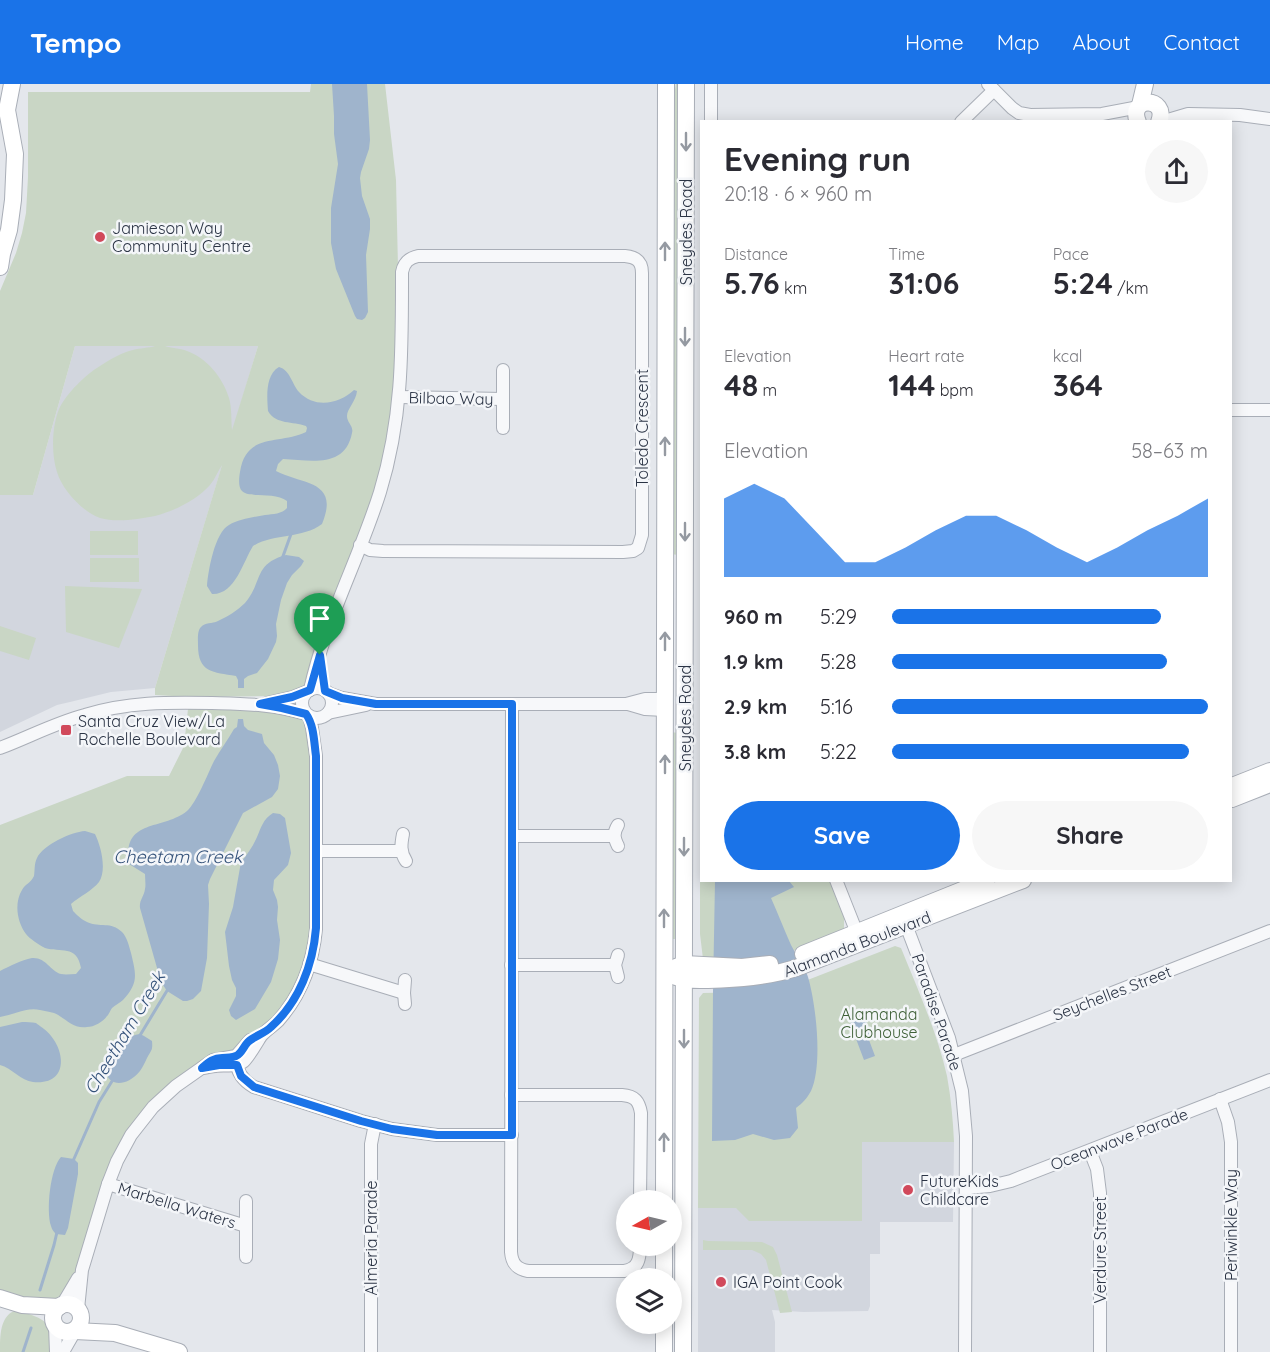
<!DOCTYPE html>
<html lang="en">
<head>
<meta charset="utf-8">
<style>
	body { margin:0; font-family:Quicksand,sans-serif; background:#f7f7f7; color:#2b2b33; height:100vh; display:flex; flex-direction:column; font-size:22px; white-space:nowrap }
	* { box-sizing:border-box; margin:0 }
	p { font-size:20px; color:#7c7c81 }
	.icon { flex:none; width:33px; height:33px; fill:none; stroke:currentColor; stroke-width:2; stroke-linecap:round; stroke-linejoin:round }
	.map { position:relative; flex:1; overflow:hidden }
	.details { position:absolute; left:700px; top:36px; width:532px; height:762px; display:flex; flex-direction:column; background:#fff; border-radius:0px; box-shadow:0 3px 15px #0003 }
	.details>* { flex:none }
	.needle { width:39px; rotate:262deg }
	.buttons { position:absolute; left:616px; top:1106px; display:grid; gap:12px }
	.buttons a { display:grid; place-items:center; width:66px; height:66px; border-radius:50%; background:#fff; box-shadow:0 3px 15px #0003; font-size:30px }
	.pin { position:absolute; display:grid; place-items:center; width:51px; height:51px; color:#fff; margin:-62px -26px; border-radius:50% 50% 50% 0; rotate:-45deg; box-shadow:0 0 6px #0007 }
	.pin .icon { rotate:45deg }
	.round { display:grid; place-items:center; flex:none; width:63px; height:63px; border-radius:32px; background:#f7f7f7 }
	.summary { display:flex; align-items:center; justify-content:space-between; height:102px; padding:0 24px }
	h1 { font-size:33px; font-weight:800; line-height:45px }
	.figures { display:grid; grid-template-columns:repeat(3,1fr); gap:9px; height:102px; padding:6px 24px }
	.figures div { display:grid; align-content:center }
	.figures b { font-size:30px; font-weight:800 }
	.figures small { font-size:16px; font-weight:400 }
	.figures p { font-size:16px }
	.chart { height:168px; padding:12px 24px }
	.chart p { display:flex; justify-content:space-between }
	.chart svg { width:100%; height:108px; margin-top:6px; fill:#1a73e8; opacity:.7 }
	.action { display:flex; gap:12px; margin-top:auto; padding:12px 24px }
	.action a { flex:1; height:69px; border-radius:36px; background:#1a73e8; color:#fff; font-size:24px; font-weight:800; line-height:69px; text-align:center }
	.action a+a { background:#f7f7f7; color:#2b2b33 }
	ul { padding:0 24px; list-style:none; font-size:20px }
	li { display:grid; grid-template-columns:96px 72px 1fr; align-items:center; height:45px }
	li i { height:15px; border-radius:8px; background:#1a73e8 }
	header { display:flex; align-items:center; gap:36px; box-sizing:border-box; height:84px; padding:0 30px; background:#1a73e8; color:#fff }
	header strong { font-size:28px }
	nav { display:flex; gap:33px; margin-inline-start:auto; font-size:21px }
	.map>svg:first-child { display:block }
</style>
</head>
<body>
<header>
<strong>Tempo</strong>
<nav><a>Home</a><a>Map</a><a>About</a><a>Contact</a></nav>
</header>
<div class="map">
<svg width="1270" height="1268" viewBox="0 0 1270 1268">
	<rect width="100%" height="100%" fill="#e4e7ec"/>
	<g fill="#d2d6de">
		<polygon points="75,262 258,262 155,604 111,608 70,618 57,621 0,648 0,411 33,411"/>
		<polygon points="862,1058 954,1058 953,1138 880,1138 880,1170 870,1170 870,1222 868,1227 803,1228 772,1226 775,1238 775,1268 698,1268 698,1124 736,1124 862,1137"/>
	</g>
	<g fill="#c9d6c5" fill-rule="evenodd">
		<path d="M311,0H385L396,96L398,183L394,325L379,397L304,604L276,612L189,613L155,611V604L222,381C218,387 215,395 210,401C197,416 174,427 155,432C138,435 117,439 100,434C83,428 62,406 57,388C51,370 52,342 59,325C66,310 86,290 100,282C109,276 123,268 133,266C140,264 149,264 155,262H75L33,411H0V207L16,169L22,149L26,129L28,93V8H310ZM165,262H258L232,346C231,336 232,324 229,314C223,294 207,274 187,267C180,264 170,264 165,262Z"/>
		<polygon points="676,0 680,0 679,471 670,470 672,23"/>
		<rect x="90" y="447" width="48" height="24"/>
		<rect x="90" y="474" width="49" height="24"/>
		<polygon points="65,502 142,505 119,564 66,548"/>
		<polygon points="0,542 36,554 29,576 0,567"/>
		<polygon points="188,625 269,626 305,635 311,649 311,845 305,881 289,914 268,940 243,960 143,1028 75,1193 62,1214 46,1219 0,1207 0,741 127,692 169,692 184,662"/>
		<polygon points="670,648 679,649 679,855 670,855"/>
		<polygon points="700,722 702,722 702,796 830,797 844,833 844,845 786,870 703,875 700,850"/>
		<path d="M895,862L901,864C918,906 937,948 947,992C951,1014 953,1036 954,1058H862V1137H749L736,1124H698L699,914L703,909L752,908L805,897Z"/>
		<polygon points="703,1156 708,1157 762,1158 773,1163 777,1171 792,1228 780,1229 766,1176 761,1170 752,1166 703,1166"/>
		<path d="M14,1227C25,1228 43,1233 50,1243C54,1249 53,1261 53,1268H0C0,1252 0,1233 14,1227Z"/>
	</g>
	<g fill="#9fb4cc">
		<polygon points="332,0 367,0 370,56 369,65 361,88 360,94 362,112 370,135 370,145 366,171 368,228 365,234 362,236 357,235 355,232 336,185 331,159 331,124 338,80 334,50 334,32"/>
		<path d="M279,283C290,286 292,300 299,308C315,325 339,320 354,306L357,307C356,317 347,325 347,332C347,339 354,342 352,349C345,385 310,376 283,375L278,380L276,387C303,401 340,396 322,440C302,455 274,449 253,462C243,478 235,511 212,510L207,502C208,487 215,448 229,441C239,435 254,433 265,431C273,430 282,430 287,424V417C275,407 250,415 242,407C238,403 239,394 240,388C246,348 279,361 306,348L307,344L306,342C293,337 276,341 268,327C267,313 265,291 279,283Z"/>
		<path d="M286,471L299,473L304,477L301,482L292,491L287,499L281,516L276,540L277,552L276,558L268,575L257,589L248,592L244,595V604H238V596L236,592C213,588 198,589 198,561C198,556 197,547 201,543C205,538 212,540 218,537C227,533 238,526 245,519C263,498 253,480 286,471Z"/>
		<path d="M238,635H243L244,642L248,646L262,650L264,659L274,671L278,681L280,692L278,705L272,713L243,729L210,795L208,801L209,820L207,874L201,907L193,915L187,917H183L167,907L161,898L140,824C139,816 144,813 145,805C146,801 145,795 145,790L129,780C122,734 162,747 187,727C197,718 208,689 214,677C220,666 228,656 234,645L237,643Z"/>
		<path d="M273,729L280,730L285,734L291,769L288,781L274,796L273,806L277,816L278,823L277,836L280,856L278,875L271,898L255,925L236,936L231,932L229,926L236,912V904L232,896L229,882L225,848L233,823L241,778C247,771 253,762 257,753C261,744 263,735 273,729Z"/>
		<path d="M85,747L95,750C101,762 107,786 99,798C93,806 79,813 71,820L73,827C77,831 82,836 87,838C100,844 111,837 122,848C127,853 129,862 131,869C136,890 139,899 123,916C120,919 115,921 112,924C111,925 108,932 107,932C103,938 94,943 87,943C72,945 66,934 54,929C50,928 45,927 40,926C26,923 14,931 0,933V887C10,882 21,876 32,874C46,873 50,887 61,890C66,891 71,890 76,890L81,884C77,860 60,869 45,864C39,861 30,855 26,850C17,838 14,819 22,806C25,800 31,799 34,792C35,786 34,780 37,774C43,761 71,748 85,747Z"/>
		<path d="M715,797H789L794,803L771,814C778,830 784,845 791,861C796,871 805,882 808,893C816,920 823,981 811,1007C807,1014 803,1019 796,1024L798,1044L790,1054L774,1056L753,1050L735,1056L712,1057L713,907Z"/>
		<polygon points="864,933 866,937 868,944 871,949 873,955 869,956 875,972 864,976 850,939"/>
		<path d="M22,938C26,938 32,938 36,939C37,940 43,944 44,945C66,962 71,1002 33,998C21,997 12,984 0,981V943Z"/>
		<path d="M140,950L144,952L152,957C153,967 151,966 147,974C145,978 143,983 140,987C119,1012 93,994 114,968C120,960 129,951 140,950Z"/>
		<path d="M61,1073L74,1075L78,1079V1090L68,1144L65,1151L56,1150C54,1148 52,1146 51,1142C46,1127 50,1085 61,1073Z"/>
	</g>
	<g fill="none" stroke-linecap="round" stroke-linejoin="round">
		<g stroke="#9fb4cc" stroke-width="3">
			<polyline points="282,475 291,450"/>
			<polyline points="139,953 168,905"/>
			<polyline points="73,1077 99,1018 114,994"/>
			<polyline points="40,1206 54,1161 57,1148"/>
			<polyline points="23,1268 31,1244"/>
		</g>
		<g stroke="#a9aeb7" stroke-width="14">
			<g id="street">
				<polyline points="988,0 1012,24 1019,29 1030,31 1102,30 1139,23"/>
				<polyline points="711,38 711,0"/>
				<polyline points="961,38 994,6"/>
				<polyline points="1161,38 1188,30 1240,31 1270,35"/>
				<polyline points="399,313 503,315"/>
				<polyline points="1232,326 1270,326"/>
				<polyline points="503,344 503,286"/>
				<circle cx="317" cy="619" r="15"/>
				<path d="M310,606C325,537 359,475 380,408C403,333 402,265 402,188C404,178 409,174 418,172H625C636,173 642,177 642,189V451L638,464L633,467L623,468L383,467L370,466L360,461"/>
				<polyline points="328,609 342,614 376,620 626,620 645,615 665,615"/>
				<polyline points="267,619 293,613 308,607"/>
				<path d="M512,620L511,1168C512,1180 517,1185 528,1187H624C639,1185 640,1174 640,1161"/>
				<polyline points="628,620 645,625 665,626"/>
				<polyline points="328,629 366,621"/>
				<path d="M0,664C29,653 55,639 85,631C127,618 168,618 212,619C246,620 273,620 306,630"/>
				<path d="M403,750C401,760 400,768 406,777"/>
				<polyline points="512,752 614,752"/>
				<path d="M618,762C614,754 613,749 618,741"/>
				<polyline points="316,767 401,767"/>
				<polyline points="836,796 859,854"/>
				<polyline points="906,841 949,954 962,1007 966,1052 965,1268"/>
				<polyline points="309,880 404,909"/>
				<polyline points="511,881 615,881"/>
				<polyline points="618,893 615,881 618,871"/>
				<polyline points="405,920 404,909 405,896"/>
				<polyline points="954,971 1270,847"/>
				<path d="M236,976C237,989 243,997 254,1003L361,1037L392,1045L437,1051H512"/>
				<path d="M202,984C207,984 211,982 216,982C225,980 234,984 243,978C247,976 257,958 261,952C266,946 273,942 278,937C301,911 313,878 316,845V672L312,644L309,632"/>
				<path d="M511,1011H622C635,1012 639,1017 641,1029L640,1116"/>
				<polyline points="1220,1015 1228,1038 1231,1058 1231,1268"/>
				<polyline points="1090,1067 1097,1085 1100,1109 1100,1268"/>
				<polyline points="108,1100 246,1142"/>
				<polyline points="966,1104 990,1102 1011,1097 1270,996"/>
				<polyline points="246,1117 246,1173"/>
				<polyline points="62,1221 78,1194"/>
				<polyline points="78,1225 82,1186 108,1100 117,1077 131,1051 153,1023 176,1002 213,976 236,972 250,956"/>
				<polyline points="55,1242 56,1268"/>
				<polyline points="63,1268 75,1247"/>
				<polyline points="371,1268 371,1060 375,1040"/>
			</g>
		</g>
		<g stroke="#a9aeb7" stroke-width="18">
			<g id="secondary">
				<polyline points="1140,21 1145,0"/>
				<path d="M1138,38C1127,12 1169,12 1159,38"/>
				<polyline points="0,183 2,170 9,146 13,116 15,70 7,26 12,0"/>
				<polyline points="1232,702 1270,687"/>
				<polyline points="1232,715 1270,700"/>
				<polyline points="803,870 987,796"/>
				<polyline points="676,883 684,880 742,883 770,880"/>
				<path d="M676,893C687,897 697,896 708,896C738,895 767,893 796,884L1023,796"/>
				<polyline points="664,1116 666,0"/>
				<polyline points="664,1194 664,1161"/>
				<polyline points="0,1214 22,1221 59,1223"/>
				<circle cx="67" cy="1234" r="14"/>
				<polyline points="664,1239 664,1268"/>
				<polyline points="75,1247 115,1249 179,1268"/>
				<polyline points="683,1268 686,0"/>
			</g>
		</g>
		<use href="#street" stroke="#f7f8fa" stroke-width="12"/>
		<use href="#secondary" stroke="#fff" stroke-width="16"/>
	</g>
	<defs><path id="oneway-shaft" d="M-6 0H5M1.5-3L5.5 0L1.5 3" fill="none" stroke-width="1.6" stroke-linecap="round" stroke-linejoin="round" transform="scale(1.5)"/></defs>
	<g stroke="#959aa2">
		<use href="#oneway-shaft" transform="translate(686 58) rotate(90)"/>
		<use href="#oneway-shaft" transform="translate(665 167) rotate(-90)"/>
		<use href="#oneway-shaft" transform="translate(685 253) rotate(90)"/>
		<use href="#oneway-shaft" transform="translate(665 362) rotate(-90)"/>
		<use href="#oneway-shaft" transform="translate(685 448) rotate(90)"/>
		<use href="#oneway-shaft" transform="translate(665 557) rotate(-90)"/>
		<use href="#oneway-shaft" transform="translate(665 680) rotate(-90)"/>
		<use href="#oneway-shaft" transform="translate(684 763) rotate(90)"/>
		<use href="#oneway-shaft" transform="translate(664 834) rotate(-90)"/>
		<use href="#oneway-shaft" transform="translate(684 955) rotate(90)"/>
		<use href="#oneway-shaft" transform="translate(664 1058) rotate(-90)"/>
	</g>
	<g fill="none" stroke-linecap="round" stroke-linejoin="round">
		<g stroke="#fff" stroke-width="12">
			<path id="route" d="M320,571L325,607L342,614L376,620H512V1051H437L392,1045L361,1037L254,1003L241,992L237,981H219L202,984C208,979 213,974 222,974C227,974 231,974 236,972C242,969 243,963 248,958C254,952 264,950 271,943C299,918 313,881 316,844V672C314,658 314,641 306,630L282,624L260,620L292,613L310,606Z"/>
		</g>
		<use href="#route" stroke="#1a73e8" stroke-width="8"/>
	</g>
	<g fill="#d1495b" stroke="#f4f6f9" stroke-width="2">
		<circle cx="100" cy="153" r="6"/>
		<rect x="60" y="640" width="12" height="12" rx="3"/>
		<circle cx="908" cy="1106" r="6"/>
		<circle cx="721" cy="1198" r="6"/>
	</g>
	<g text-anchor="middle" stroke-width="5" stroke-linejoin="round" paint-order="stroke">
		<g font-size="16" fill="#2b3445" stroke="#f4f6f9" text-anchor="start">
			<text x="112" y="150">Jamieson Way<tspan x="112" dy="18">Community Centre</tspan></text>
			<text x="78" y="643">Santa Cruz View/La<tspan x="78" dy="18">Rochelle Boulevard</tspan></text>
			<text x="920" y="1103">FutureKids<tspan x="920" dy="18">Childcare</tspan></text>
			<text x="733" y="1204">IGA Point Cook</text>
		</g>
		<g font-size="16" fill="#2b3445" stroke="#f4f6f9">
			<text transform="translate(686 148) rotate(-90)" y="6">Sneydes Road</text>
			<text transform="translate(451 314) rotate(1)" y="6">Bilbao Way</text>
			<text transform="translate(642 344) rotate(-90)" y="6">Toledo Crescent</text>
			<text transform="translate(685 634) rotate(-90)" y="6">Sneydes Road</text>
			<text transform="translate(857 860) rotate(-21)" y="6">Alamanda Boulevard</text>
			<text transform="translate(1112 909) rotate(-21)" y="6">Seychelles Street</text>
			<text transform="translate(937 928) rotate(71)" y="6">Paradise Parade</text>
			<text transform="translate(1119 1055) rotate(-21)" y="6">Oceanwave Parade</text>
			<text transform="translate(177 1121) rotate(17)" y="6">Marbella Waters</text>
			<text transform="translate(1231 1141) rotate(-90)" y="6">Periwinkle Way</text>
			<text transform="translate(371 1154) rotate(-90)" y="6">Almeria Parade</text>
			<text transform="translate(1100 1166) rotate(-90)" y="6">Verdure Street</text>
		</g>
		<g font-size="16" fill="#3f6138" stroke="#f4f6f9">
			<text x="879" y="936">Alamanda<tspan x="879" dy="18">Clubhouse</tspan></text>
		</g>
		<g font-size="18" font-style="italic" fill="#34527a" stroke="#f4f6f9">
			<text x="178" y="779">Cheetam Creek</text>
			<text transform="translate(125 949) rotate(-59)" y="6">Cheetham Creek</text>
		</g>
	</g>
</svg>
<div class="buttons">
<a><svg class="needle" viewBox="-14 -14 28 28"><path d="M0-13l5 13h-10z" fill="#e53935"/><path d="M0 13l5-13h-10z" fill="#7c7c81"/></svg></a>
<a><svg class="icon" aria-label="layers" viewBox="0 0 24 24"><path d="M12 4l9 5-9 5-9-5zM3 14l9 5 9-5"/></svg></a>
</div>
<div class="pin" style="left:320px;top:571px;background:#1e9e55"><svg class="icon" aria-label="arrive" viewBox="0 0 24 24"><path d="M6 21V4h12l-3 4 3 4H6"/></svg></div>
<section class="details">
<div class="summary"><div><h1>Evening run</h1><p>20:18 · 6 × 960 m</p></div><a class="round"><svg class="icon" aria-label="share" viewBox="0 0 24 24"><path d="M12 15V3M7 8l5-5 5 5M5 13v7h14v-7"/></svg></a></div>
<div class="figures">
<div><p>Distance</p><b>5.76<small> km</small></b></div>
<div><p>Time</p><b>31:06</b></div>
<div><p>Pace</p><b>5:24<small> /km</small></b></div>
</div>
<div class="figures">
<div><p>Elevation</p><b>48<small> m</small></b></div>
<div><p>Heart rate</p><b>144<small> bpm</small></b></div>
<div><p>kcal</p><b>364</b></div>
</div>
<div class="chart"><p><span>Elevation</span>58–63 m</p>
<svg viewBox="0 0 160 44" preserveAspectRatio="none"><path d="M0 44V12L10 6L20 12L30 25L40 38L50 38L60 32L70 25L80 19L90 19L100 25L110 32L120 38L130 32L140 25L150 19L160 12V44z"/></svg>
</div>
<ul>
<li><b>960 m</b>5:29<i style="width:85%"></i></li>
<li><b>1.9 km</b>5:28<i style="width:87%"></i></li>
<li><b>2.9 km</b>5:16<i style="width:100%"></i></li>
<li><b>3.8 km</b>5:22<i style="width:94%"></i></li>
</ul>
<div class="action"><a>Save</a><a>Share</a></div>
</section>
</div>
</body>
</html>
